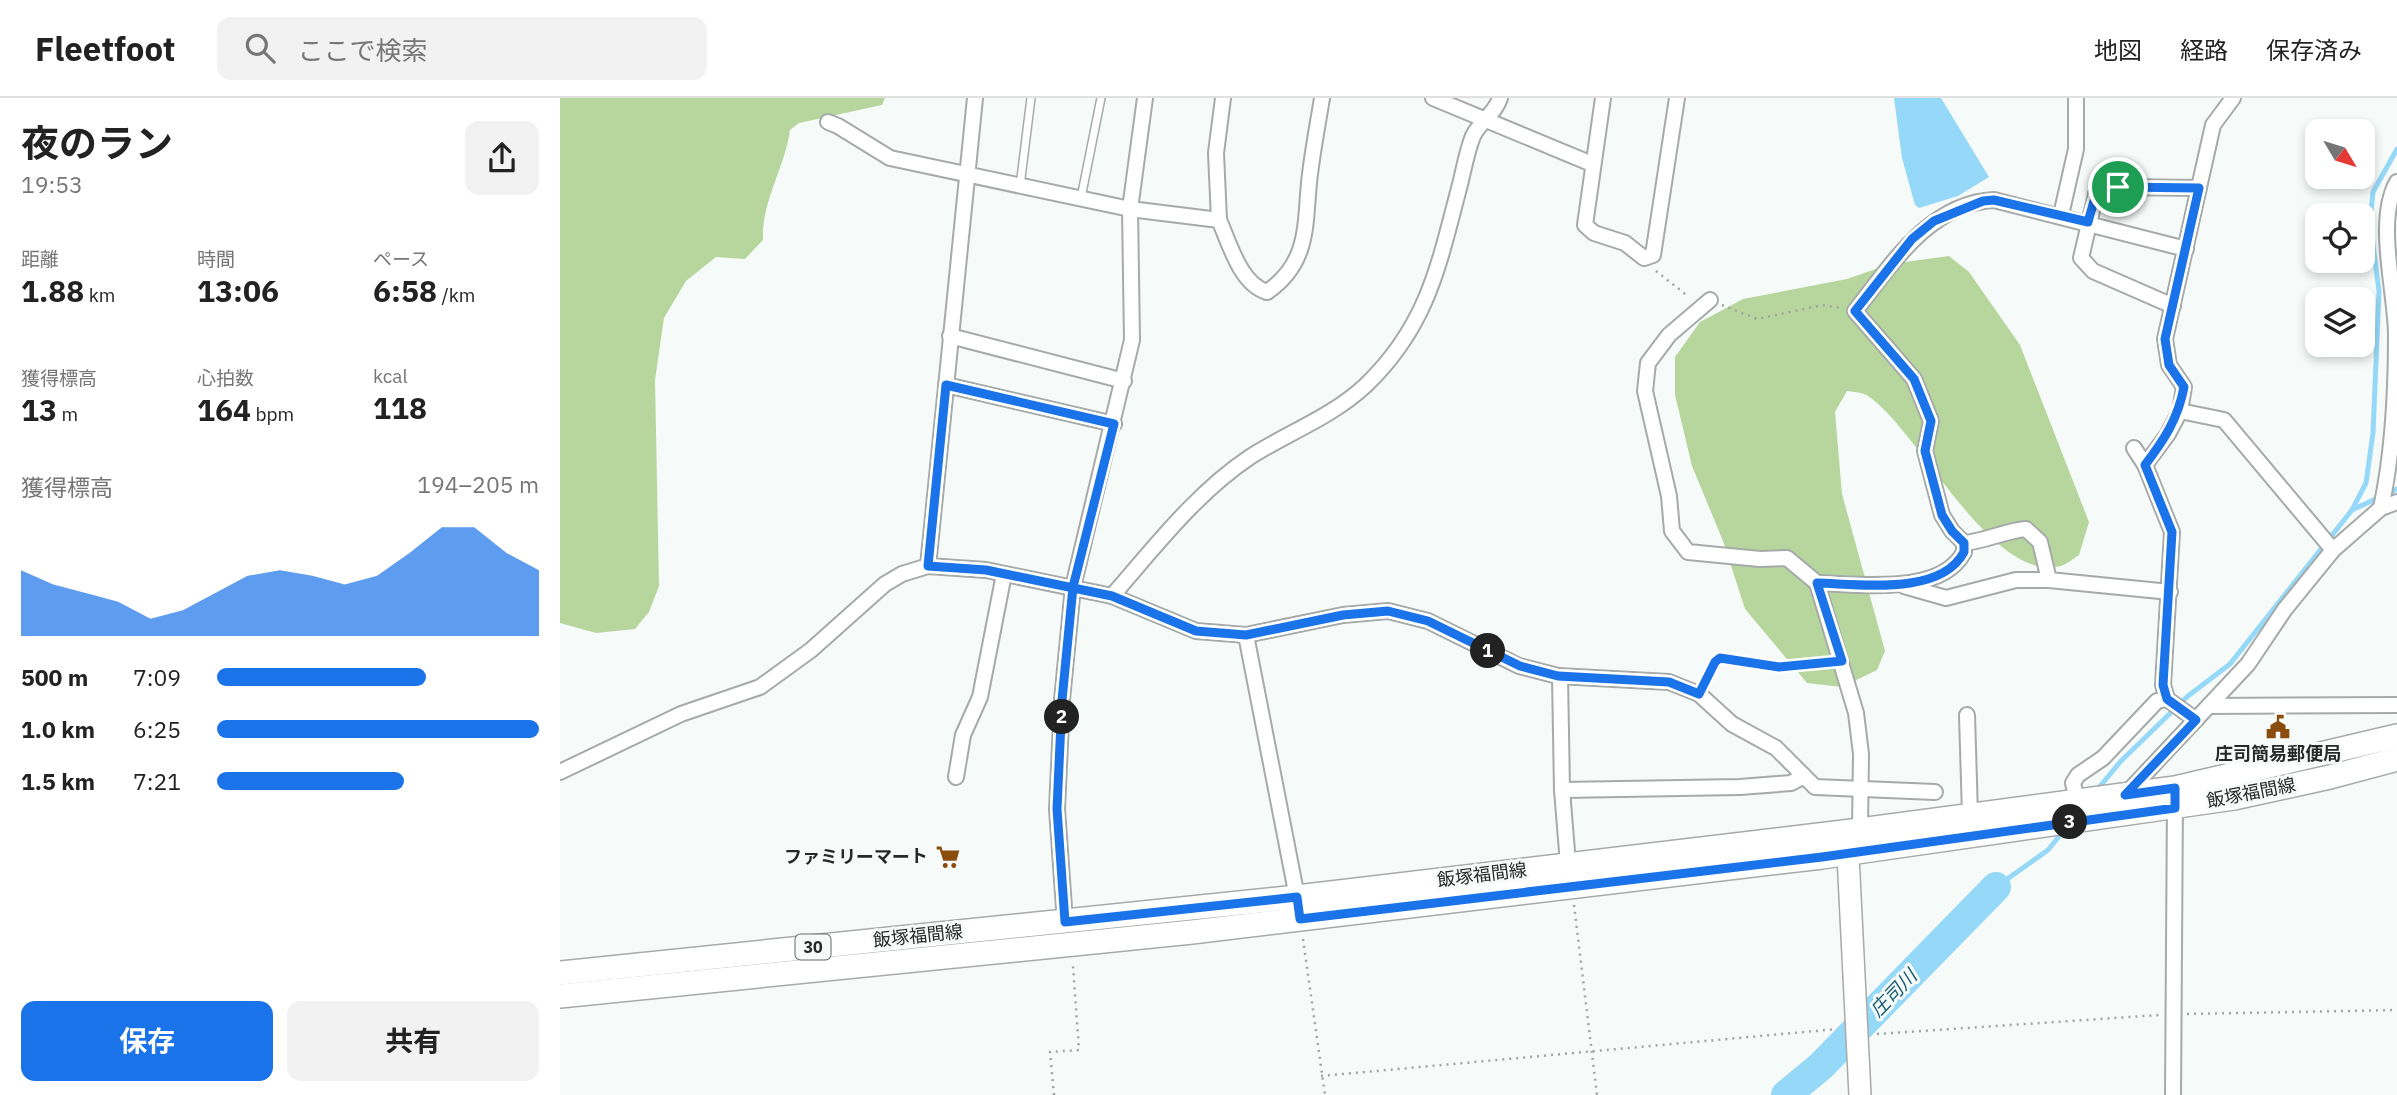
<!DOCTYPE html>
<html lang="ja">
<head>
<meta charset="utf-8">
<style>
	body { margin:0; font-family:"IBM Plex Sans","Noto Sans JP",sans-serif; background:#f2f2f2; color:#222; height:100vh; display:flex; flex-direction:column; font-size:26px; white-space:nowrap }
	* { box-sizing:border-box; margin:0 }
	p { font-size:23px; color:#767676 }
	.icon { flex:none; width:38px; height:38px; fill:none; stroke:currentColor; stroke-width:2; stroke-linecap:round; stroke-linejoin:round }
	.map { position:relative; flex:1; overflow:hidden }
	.details { display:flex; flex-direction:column; background:#fff; width:560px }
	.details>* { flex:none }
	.needle { width:46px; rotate:128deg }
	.buttons { position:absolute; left:1745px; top:21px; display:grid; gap:14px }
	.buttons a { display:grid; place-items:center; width:70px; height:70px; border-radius:14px; background:#fff; box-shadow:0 4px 10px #0003; font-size:35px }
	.pin { position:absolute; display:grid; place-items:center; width:60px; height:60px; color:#fff; margin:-30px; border:4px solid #fff; border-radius:50%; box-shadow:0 2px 7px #0007 }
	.km { position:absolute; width:35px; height:35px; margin:-18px; border-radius:50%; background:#222; color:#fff; font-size:19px; line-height:35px; text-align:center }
	.round { display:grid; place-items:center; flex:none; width:74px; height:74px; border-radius:14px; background:#f2f2f2 }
	.head { display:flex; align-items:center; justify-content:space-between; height:119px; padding:0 21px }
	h1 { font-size:38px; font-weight:700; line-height:52px }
	.figures { display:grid; grid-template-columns:repeat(3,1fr); gap:10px; height:119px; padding:7px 21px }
	.figures div { display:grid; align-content:center }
	.figures b { font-size:30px; font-weight:700 }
	.figures small { font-size:19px; font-weight:400 }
	.figures p { font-size:19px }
	.chart { height:196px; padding:14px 21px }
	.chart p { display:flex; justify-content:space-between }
	.chart svg { width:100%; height:126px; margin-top:7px; fill:#1a73e8; opacity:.7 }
	.cta { display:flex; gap:14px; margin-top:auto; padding:14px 21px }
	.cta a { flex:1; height:80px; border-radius:14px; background:#1a73e8; color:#fff; font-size:28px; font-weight:700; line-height:80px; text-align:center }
	.cta a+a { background:#f2f2f2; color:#222 }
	ul { padding:0 21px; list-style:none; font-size:23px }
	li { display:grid; grid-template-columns:112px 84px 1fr; align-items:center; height:52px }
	li i { height:18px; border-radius:9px; background:#1a73e8 }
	header { display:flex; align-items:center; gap:42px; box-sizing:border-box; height:98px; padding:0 35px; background:#fff; border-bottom:2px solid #e0e0e0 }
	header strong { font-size:33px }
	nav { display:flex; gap:38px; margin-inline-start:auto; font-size:24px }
	.search { width:490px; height:63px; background:#f2f2f2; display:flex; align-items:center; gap:18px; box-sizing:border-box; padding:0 24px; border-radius:14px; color:#767676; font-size:26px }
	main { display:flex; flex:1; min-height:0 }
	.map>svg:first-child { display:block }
</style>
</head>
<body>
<header>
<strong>Fleetfoot</strong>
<div class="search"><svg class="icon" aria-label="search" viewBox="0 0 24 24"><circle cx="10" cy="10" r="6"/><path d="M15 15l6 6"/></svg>ここで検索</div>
<nav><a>地図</a><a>経路</a><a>保存済み</a></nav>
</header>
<main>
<section class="details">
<div class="head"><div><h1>夜のラン</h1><p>19:53</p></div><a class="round"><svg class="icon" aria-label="share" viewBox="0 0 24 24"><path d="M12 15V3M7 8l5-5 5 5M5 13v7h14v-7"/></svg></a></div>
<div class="figures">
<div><p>距離</p><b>1.88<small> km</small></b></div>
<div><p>時間</p><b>13:06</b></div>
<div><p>ペース</p><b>6:58<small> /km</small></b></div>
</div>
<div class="figures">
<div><p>獲得標高</p><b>13<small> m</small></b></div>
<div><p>心拍数</p><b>164<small> bpm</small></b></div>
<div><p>kcal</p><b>118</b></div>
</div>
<div class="chart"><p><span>獲得標高</span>194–205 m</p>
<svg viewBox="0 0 160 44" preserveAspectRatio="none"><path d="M0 44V21L10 26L20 29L30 32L40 38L50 35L60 29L70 23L80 21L90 23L100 26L110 23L120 15L130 6L140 6L150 15L160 21V44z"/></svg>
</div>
<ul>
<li><b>500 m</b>7:09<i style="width:65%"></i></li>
<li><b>1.0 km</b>6:25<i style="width:100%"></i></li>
<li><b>1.5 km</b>7:21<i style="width:58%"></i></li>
</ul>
<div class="cta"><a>保存</a><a>共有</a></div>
</section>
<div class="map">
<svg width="1837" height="997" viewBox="0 0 1837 997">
	<rect width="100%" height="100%" fill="#f6fbf9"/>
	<g fill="#b7d69e">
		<path d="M0,0H325L322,7L239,25L230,32C225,70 201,104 203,142L185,161L156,159L126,183L104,220L95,282L99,488L89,514L75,531L36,535L0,525Z"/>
		<path d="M1389,158L1409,174L1460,247L1529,424L1519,457C1514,460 1507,466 1501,468C1431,486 1359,332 1308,298C1302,294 1294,294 1287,293L1275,314L1282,396L1325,553L1317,572L1282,589L1247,585L1185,511L1163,443L1132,368L1115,297V259L1140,224L1183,201L1287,181L1330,166Z"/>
	</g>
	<polygon fill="#96d8f7" points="1334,0 1381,0 1429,79 1398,98 1359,110 1355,107 1342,60"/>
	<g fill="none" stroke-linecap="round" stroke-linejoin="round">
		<g stroke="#96d8f7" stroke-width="5">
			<polyline points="1792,412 1837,391"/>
			<polyline points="1536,693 1561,663 1628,598 1670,566 1792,412 1806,385 1813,335 1819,193 1810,123 1813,94 1837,51"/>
			<polyline points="1436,789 1488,752 1505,731"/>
		</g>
		<polyline stroke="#96d8f7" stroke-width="30" points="1226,997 1261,968 1436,789"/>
		<g stroke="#a6aaa9" stroke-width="10">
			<g id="lane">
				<polyline points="460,88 471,0"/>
				<polyline points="521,100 541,0"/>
			</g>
		</g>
		<g stroke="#a6aaa9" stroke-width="18">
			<g id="street">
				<polyline points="873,0 1032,66"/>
				<polyline points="1043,0 1025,127 1034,135 1065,145 1084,160 1093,157 1117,0"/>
				<polyline points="1673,0 1653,27 1605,241 1609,267 1624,289 1620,313 1664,322 1773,452"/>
				<path d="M268,24L278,28L330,60L570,111L659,122C670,146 680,186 707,194C752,163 744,122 750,76C753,51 758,25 762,0"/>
				<polyline points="1501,117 1516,51 1516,0"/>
				<polyline points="659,122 656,55 663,0"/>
				<polyline points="1150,202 1109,237 1088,265 1085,293 1109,398 1112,433 1128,454 1200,461 1227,460 1257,485 1296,615 1301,656 1300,732"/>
				<polyline points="1613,208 1533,173 1521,160 1536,96 1558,89 1639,90"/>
				<polyline points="390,238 564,283"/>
				<polyline points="386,287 554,326"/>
				<polyline points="1620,313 1608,336 1585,367 1612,434 1603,587 1607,601 1636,622"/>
				<polyline points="1574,350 1585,367"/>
				<path d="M1821,410C1833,355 1836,294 1836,238C1836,194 1815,123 1837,84"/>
				<polyline points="368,468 415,0"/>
				<path d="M1257,485C1300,486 1381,498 1404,454V445"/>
				<polyline points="1344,488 1386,500 1456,482 1489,482"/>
				<path d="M1610,494L1489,482L1480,444L1466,431C1444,433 1426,443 1404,445L1392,433L1382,417L1365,353L1371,323L1354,281L1295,213C1331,167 1370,105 1434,102L1626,151"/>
				<path d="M552,498C594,450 636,395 690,359C729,334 772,319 806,287C866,229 878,171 898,94C903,77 906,55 913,38C920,23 935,16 940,0"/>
				<polyline points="686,537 737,799"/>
				<polyline points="1000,578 1002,692 1008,766"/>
				<polyline points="1649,608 1837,607"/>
				<polyline points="1407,617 1410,717"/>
				<polyline points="0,674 121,616 200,589 251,552 325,486 342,476 368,468 426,472 552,498 636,533 686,537 783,517 828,513 868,523 959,568 998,578 1109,584 1139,596 1172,626 1216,650 1255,689 1375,694"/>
				<polyline points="396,679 403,637 420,599 444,476"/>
				<polyline points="1002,692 1180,689 1231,685 1244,678"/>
				<polyline points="1566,696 1688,566 1725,511 1773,452 1821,410 1837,404"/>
				<polyline points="1517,703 1513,685 1518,677 1543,660 1597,603 1607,601"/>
				<polyline points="505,824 497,711 502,602 513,489 572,242 570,111 585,0"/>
				<polyline points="1613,997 1615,702"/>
			</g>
		</g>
		<g stroke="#a6aaa9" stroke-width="24">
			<polyline id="secondary" points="1287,738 1300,997"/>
		</g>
		<g stroke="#a6aaa9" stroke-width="26">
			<g id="primary">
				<polyline points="0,875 737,799 1300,732 1615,690 1837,638"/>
				<polyline points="0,898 632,834 1262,759 1674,700 1770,679 1837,661"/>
			</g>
		</g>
		<g stroke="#a0a4a3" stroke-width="2.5" stroke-dasharray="2 5" stroke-linecap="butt">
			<polyline points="1096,173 1129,199"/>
			<polyline points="1162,207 1197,221 1263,207 1281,210"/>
			<polyline points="1145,583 1160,560 1219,569 1264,565"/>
			<polyline points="1014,807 1037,997"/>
			<polyline points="743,841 765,997"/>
			<polyline points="1627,916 1837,912"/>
			<polyline points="1317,936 1599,917"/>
			<polyline points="761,978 1277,931"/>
			<polyline points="494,997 490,954 519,952 513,868"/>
		</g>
		<use href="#lane" stroke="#fff" stroke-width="7"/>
		<use href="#street" stroke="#fff" stroke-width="14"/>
		<use href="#secondary" stroke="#fff" stroke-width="21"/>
		<use href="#primary" stroke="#fff" stroke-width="23"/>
	</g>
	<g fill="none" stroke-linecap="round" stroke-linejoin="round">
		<g stroke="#fff" stroke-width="14">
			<path id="route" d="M1558,89L1536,96L1528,124L1434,102L1423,103L1374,123L1352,141L1295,213L1354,281L1371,323L1365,353L1382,417L1392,433L1404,445V454C1381,498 1300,486 1257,485L1282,563L1219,569L1160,560L1155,564L1139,596L1109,584L998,578L960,568L868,523L828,513L783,517L686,537L636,533L552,498L426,472L368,468L386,287L554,326L513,489L502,602L497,711L505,824L737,799L740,821L1262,759L1615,710V690L1565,697L1636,622L1607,601L1603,587L1612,434L1585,367C1604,342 1618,321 1624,289L1609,267L1605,241L1639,90L1558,89"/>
		</g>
		<use href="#route" stroke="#1a73e8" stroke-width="9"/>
	</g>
	<defs>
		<g id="civic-bare" transform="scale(1.89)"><path d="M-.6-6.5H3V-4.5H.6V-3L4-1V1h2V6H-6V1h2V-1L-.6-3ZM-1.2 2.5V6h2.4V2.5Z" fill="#8a4d0e" stroke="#f6fbf9" stroke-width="2.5" paint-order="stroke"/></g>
		<g id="supermarket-bare" transform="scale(1.89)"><path d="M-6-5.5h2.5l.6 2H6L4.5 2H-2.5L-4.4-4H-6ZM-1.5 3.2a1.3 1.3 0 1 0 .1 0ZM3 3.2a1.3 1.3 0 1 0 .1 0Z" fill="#8a4d0e" stroke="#f6fbf9" stroke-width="2.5" paint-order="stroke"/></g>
	</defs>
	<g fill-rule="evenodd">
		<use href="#civic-bare" x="1718" y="629"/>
		<use href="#supermarket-bare" x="388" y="759"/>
	</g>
	<g text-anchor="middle" stroke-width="6" stroke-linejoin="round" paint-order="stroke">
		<rect fill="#f6fbf9" stroke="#656867" stroke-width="2" x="235.5" y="836.5" width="35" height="25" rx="5"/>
		<g font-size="16" font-weight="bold" fill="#272929">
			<text x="253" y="855">30</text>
		</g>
		<g font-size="18" font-weight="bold" fill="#272929" stroke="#f6fbf9">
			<text x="1718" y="662">庄司簡易郵便局</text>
			<text x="368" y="765" text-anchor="end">ファミリーマート</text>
		</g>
		<g font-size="18" fill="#272929" stroke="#f6fbf9">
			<text transform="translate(1691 695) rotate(-11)" y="6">飯塚福間線</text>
			<text transform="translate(922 777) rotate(-7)" y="6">飯塚福間線</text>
			<text transform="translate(358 838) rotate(-6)" y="6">飯塚福間線</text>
		</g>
		<g font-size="19" font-style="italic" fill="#145a73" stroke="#f6fbf9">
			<text transform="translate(1333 895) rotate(-46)" y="7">庄司川</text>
		</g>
	</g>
</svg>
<div class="buttons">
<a><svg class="needle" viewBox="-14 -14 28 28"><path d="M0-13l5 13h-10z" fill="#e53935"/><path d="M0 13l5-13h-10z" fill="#767676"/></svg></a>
<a><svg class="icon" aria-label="locate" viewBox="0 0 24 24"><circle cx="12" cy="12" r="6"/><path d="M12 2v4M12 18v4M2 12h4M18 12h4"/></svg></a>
<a><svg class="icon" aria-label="layers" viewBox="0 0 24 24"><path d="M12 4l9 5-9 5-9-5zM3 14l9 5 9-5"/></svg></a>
</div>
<div class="pin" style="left:1558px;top:89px;background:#1e9e55"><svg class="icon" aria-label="arrive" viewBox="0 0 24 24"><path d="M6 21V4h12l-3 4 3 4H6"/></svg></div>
<b class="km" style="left:928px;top:553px">1</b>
<b class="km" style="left:502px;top:619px">2</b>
<b class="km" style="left:1510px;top:724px">3</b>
</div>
</main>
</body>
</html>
